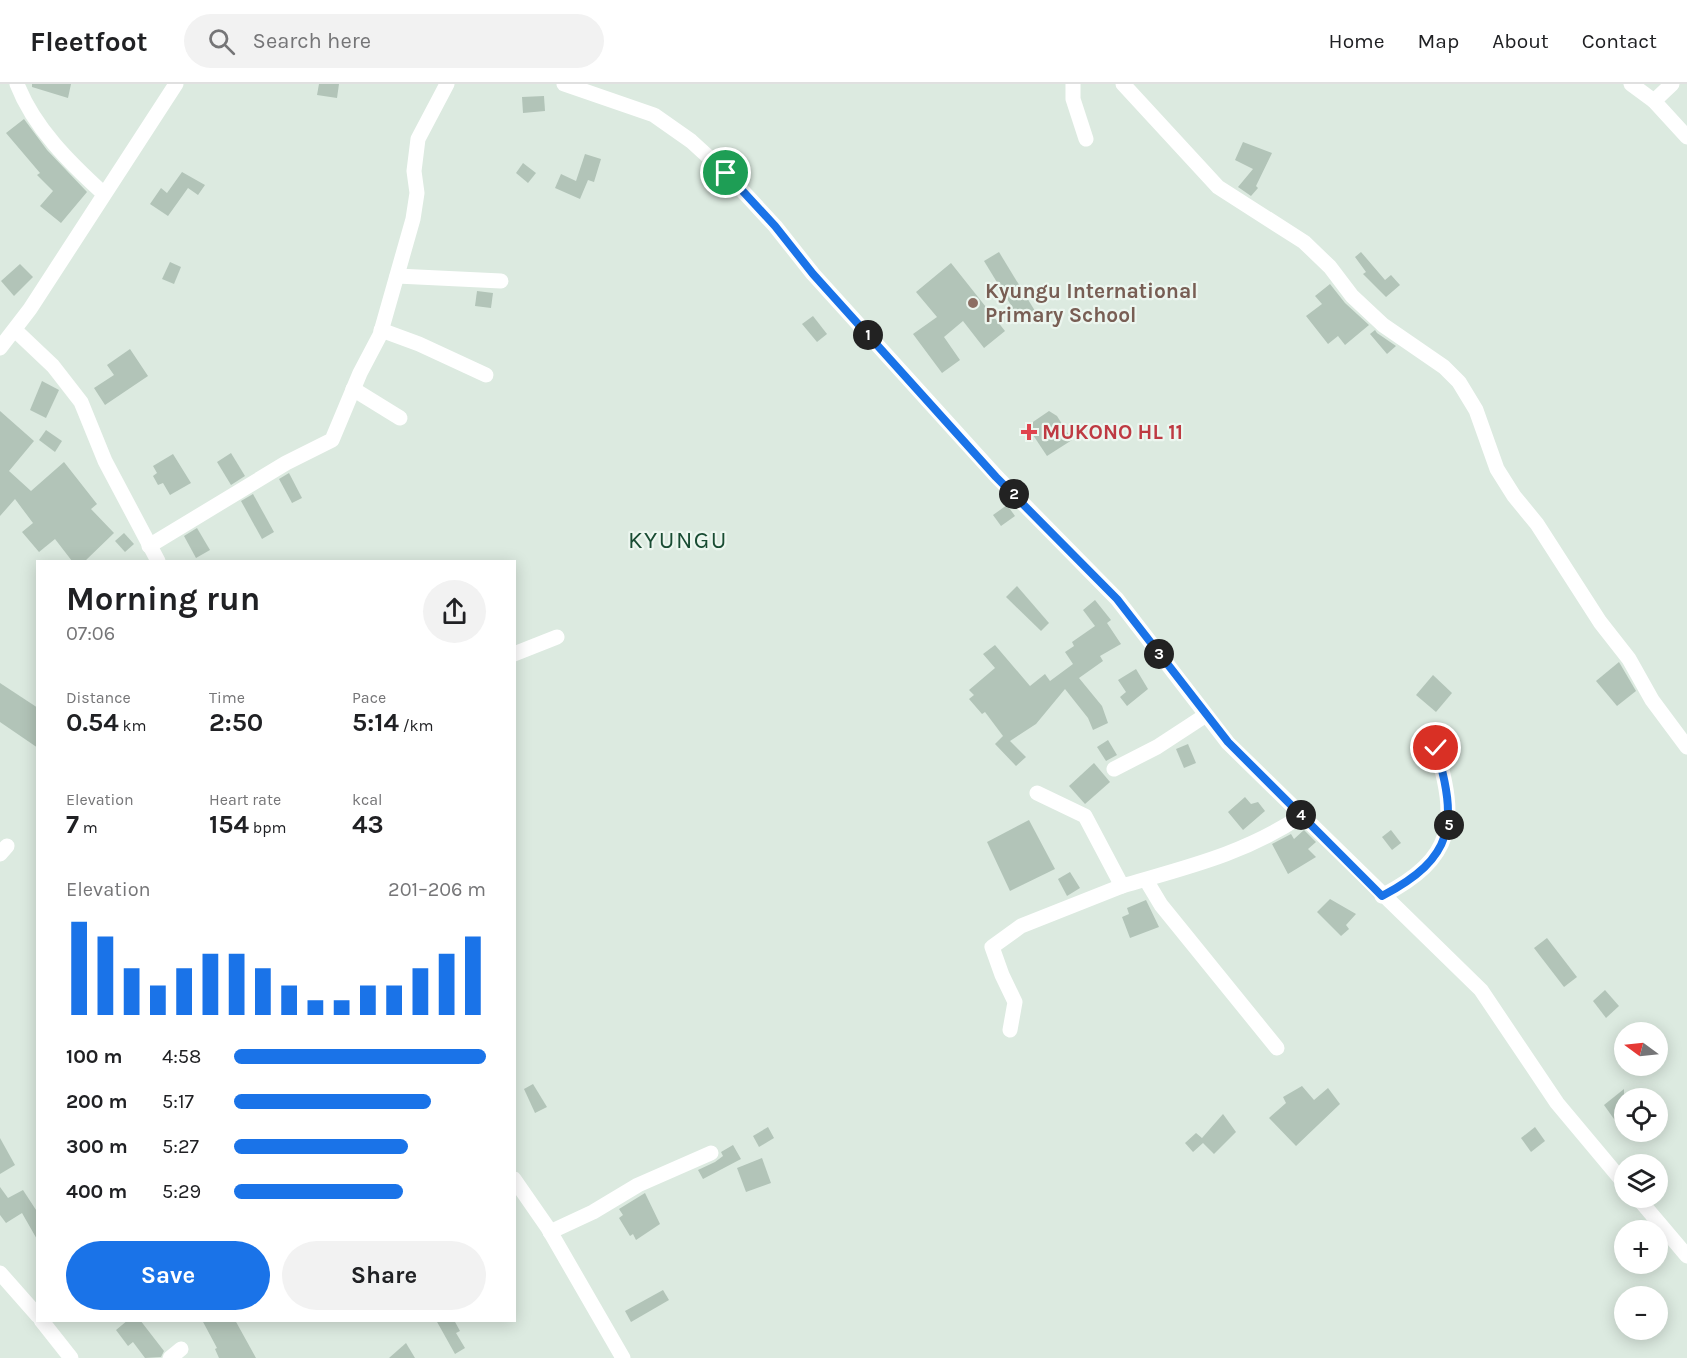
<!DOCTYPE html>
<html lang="en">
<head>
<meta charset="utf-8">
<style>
	body { margin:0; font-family:Karla,sans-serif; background:#f2f2f2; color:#202124; height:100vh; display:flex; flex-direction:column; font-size:22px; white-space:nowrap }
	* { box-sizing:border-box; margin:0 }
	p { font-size:20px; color:#757577 }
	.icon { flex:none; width:33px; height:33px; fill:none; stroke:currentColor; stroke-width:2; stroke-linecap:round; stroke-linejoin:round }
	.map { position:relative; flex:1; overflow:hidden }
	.drawer { position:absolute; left:36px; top:476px; width:480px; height:762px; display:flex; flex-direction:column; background:#fff; border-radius:0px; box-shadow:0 3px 15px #0003 }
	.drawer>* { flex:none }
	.needle { width:39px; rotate:285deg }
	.tools { position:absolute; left:1614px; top:938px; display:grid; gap:12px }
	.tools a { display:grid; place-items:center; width:54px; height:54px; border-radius:50%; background:#fff; box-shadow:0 3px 15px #0003; font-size:30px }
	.pin { position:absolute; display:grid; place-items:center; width:51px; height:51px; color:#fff; margin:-26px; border:3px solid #fff; border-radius:50%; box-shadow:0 2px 6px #0007 }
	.km { position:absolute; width:30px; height:30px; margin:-15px; border-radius:50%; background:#222; color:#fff; font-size:16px; line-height:30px; text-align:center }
	.round { display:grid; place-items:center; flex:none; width:63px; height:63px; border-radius:32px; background:#f2f2f2 }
	.summary { display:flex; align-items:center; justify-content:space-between; height:102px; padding:0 30px }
	h1 { font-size:33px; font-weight:700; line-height:45px }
	.figures { display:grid; grid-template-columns:repeat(3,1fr); gap:9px; height:102px; padding:6px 30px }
	.figures div { display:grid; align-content:center }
	.figures b { font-size:26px; font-weight:700 }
	.figures small { font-size:16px; font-weight:400 }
	.figures p { font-size:16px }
	.chart { height:168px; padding:12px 30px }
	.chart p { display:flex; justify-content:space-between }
	.chart svg { width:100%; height:108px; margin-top:6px; stroke:#1a73e8; stroke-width:6 }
	.cta { display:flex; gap:12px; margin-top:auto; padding:12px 30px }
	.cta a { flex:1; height:69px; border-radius:36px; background:#1a73e8; color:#fff; font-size:24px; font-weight:700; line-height:69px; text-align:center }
	.cta a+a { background:#f2f2f2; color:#202124 }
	ul { padding:0 30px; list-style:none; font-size:20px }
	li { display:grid; grid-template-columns:96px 72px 1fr; align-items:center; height:45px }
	li i { height:15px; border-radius:8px; background:#1a73e8 }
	header { display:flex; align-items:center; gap:36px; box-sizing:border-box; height:84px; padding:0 30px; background:#fff; border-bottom:2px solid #e0e0e0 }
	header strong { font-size:28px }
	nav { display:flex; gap:33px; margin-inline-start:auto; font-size:21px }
	.search { width:420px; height:54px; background:#f2f2f2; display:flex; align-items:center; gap:15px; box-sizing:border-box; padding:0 21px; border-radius:33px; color:#757577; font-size:22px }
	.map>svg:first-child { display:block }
</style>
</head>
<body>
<header>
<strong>Fleetfoot</strong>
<div class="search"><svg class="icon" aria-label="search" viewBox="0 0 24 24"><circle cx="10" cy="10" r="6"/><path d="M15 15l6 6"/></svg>Search here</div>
<nav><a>Home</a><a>Map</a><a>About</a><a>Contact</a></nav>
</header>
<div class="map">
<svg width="1687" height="1274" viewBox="0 0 1687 1274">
	<rect width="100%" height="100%" fill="#dceae0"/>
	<g fill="#b2c4b8">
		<polygon points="32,0 71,0 68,14 32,3"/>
		<polygon points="319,0 339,0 337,14 317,11"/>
		<polygon points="544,12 545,27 523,29 522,13"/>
		<polygon points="24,35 47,66 87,108 61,139 40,122 53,107 37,91 40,89 6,49"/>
		<polygon points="1243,58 1272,69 1256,102 1258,104 1251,112 1238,103 1253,85 1235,76"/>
		<polygon points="585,70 601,75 594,98 588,96 580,115 555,104 561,90 576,97"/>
		<polygon points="523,79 536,89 528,99 516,89"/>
		<polygon points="182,88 205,101 198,111 188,104 168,132 150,120 161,104 167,109"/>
		<polygon points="999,168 1035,227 1020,236 984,177"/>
		<polygon points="1361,168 1385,196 1391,191 1400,201 1386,213 1363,190 1366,188 1355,173"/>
		<polygon points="170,178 181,183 174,200 162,195"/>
		<polygon points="951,179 1005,247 984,264 963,237 944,253 960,276 942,289 913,250 937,233 916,208"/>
		<polygon points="20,180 33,193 14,212 1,197"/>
		<polygon points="1330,200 1345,219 1369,241 1345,261 1338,252 1328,260 1306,232 1322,220 1315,212"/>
		<polygon points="477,207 493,209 491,224 475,222"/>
		<polygon points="813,232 827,250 817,258 802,240"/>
		<polygon points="1375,246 1377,249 1396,262 1387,270 1370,250"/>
		<polygon points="130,265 148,292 105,321 94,304 114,291 107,281"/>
		<polygon points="42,297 59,306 46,334 30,326"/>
		<polygon points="0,327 34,357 9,387 31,407 64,378 97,420 91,425 114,449 85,477 72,477 55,455 39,468 22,448 33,439 15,415 0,432"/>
		<polygon points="1049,327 1057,332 1072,356 1047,372 1027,342"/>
		<polygon points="46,346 62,357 55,368 39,356"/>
		<polygon points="231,369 245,392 231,401 217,378"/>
		<polygon points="173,370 191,399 170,411 163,399 158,401 153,392 157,389 153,382"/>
		<polygon points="289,389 302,414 292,419 279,395"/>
		<polygon points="253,410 274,448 262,455 241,417"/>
		<polygon points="1007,421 1015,432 1001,442 993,431"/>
		<polygon points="197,444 210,466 196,474 184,452"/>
		<polygon points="124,449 134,460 125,468 115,457"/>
		<polygon points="1017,502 1049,539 1041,547 1006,513"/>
		<polygon points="1095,516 1111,536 1107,539 1121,560 1100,572 1103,577 1079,594 1102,622 1108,639 1093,646 1088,634 1065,605 1036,640 1010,657 1026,673 1016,682 995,660 1003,652 985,628 982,630 969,615 974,611 969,606 995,584 983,570 995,561 1030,602 1045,590 1050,597 1073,580 1065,568 1074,562 1072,558 1095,542 1083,526"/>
		<polygon points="1619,578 1636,607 1617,622 1596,597"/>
		<polygon points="1136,585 1148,605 1127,622 1120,613 1126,608 1118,596"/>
		<polygon points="1433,591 1452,609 1436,628 1416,611"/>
		<polygon points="0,599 38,624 38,664 0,638"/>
		<polygon points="1108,656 1117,671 1106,677 1097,663"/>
		<polygon points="1188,660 1196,679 1184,684 1176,665"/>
		<polygon points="1094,679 1110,698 1085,720 1069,702"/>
		<polygon points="1245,713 1251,720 1258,718 1265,727 1243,746 1228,728"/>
		<polygon points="1029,736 1055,785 1010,807 987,758"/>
		<polygon points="1304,746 1316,758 1308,765 1316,773 1288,790 1272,760 1291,750 1294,755"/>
		<polygon points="1391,746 1401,759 1392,766 1382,753"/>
		<polygon points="1070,788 1080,804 1067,812 1058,795"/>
		<polygon points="1330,815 1356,830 1346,841 1349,845 1341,852 1317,828"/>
		<polygon points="1146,816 1159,843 1130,854 1122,833 1129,830 1127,824"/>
		<polygon points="1547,854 1577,893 1564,903 1534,864"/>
		<polygon points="1605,906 1619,922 1606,934 1593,917"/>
		<polygon points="533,1000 547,1023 535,1029 524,1005"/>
		<polygon points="1302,1002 1314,1016 1328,1004 1340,1020 1296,1062 1269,1034 1286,1019 1283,1013"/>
		<polygon points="1624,1005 1624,1049 1604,1021"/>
		<polygon points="1223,1030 1236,1048 1214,1070 1203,1059 1193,1068 1185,1059 1196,1049 1202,1054"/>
		<polygon points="768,1043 774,1054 759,1063 753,1052"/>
		<polygon points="1535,1043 1545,1057 1531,1068 1521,1054"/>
		<polygon points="0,1054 15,1081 0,1090"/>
		<polygon points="733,1061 741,1075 703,1095 698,1086 715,1078 723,1072 721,1068"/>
		<polygon points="762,1074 771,1099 746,1108 737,1084"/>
		<polygon points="0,1103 8,1114 23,1106 38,1129 38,1157 22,1129 6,1139 0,1131"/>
		<polygon points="645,1109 660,1140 636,1156 633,1150 630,1152 619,1134 623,1131 619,1125"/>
		<polygon points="663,1206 669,1216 631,1238 625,1227"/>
		<polygon points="128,1236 140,1236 164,1267 161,1273 145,1274 133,1258 128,1262 116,1246"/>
		<polygon points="202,1236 235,1236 256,1274 219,1274 215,1265 217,1264"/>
		<polygon points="436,1236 454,1236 460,1247 456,1249 465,1264 455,1270"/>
		<polygon points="406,1259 415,1274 389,1274"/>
	</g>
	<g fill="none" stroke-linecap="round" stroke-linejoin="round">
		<g stroke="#fff" stroke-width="15">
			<path d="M17,0C34,44 70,79 104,110"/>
			<polyline points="564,0 654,31 691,57 726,89 775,142 813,190 996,392 1117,515 1228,659 1481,906 1557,1019 1624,1099"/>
			<polyline points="1073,0 1073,15 1086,55"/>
			<polyline points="1123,0 1218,103 1304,158 1330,183 1352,212 1383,241 1444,283 1459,298 1476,326 1497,385 1514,412 1537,440 1600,538 1629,575 1652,616 1687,663"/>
			<polyline points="1631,0 1654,17"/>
			<polyline points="1672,0 1654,17 1687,53"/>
			<polyline points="397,192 501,197"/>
			<polyline points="15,246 53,282 81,318 105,377 158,477"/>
			<polyline points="381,246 419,260 486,291"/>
			<polyline points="0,264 30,225 176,0"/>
			<polyline points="353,305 400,334"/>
			<polyline points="149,462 286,379 332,356 360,289 380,251 413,135 417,109 414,87 418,55 447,0"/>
			<polyline points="514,570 557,553"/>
			<polyline points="1114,685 1157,663 1206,631"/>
			<path d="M1037,709L1085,732L1122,802C1187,783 1244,770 1301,732"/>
			<polyline points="0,770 7,762"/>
			<polyline points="1146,796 1161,821 1277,964"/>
			<path d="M1382,812C1455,774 1458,738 1436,664"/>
			<polyline points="1010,946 1015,918 1002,891 992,863 1021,842 1122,802"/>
			<polyline points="514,1095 548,1144 623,1274"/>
			<polyline points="1637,1113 1687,1172"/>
			<polyline points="550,1148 593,1128 638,1101 711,1069"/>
			<polyline points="0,1189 38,1232"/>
			<polyline points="41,1236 71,1274"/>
			<polyline points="170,1274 181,1265"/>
		</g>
	</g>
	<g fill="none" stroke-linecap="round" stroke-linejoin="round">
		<g stroke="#fff" stroke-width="12">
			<path id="route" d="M726,89L775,142L813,190L996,393L1117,515L1228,658L1382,812C1455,774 1458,739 1436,664"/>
		</g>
		<use href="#route" stroke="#1a73e8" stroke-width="8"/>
	</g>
	<circle fill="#8d6e63" stroke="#ecf6ef" stroke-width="2" cx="973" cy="219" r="6"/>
	<path fill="#e0444e" stroke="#ecf6ef" stroke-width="2" d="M1026 339h6v6h6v6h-6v6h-6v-6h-6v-6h6z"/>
	<g text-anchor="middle" stroke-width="4.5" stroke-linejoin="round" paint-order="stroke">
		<g font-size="21" font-weight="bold" fill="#785e54" stroke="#ecf6ef" text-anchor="start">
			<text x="985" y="214">Kyungu International<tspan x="985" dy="24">Primary School</tspan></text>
		</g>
		<g font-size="21" font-weight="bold" fill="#be3a42" stroke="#ecf6ef" text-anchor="start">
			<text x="1042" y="355">MUKONO HL 11</text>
		</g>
		<g font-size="24" letter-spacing="1.5" fill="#194c33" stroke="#ecf6ef">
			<text x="678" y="464">KYUNGU</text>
		</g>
	</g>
</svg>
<div class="tools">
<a><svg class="needle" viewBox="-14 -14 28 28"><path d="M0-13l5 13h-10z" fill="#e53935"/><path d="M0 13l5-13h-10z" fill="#757577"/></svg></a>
<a><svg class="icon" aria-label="locate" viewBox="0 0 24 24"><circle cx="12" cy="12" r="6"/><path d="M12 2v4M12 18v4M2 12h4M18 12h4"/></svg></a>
<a><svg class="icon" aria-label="layers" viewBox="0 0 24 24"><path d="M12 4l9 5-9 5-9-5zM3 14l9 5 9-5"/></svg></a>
<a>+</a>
<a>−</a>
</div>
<div class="pin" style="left:726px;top:89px;background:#1e9e55"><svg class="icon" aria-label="arrive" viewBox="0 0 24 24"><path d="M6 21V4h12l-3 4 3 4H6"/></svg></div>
<div class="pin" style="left:1436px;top:664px;background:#d93025"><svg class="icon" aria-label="check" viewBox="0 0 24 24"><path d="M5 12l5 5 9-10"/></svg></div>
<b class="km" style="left:868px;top:251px">1</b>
<b class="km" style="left:1014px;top:410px">2</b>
<b class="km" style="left:1159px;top:570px">3</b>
<b class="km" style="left:1301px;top:731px">4</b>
<b class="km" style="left:1449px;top:741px">5</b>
<section class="drawer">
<div class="summary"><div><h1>Morning run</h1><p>07:06</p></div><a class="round"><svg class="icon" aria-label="share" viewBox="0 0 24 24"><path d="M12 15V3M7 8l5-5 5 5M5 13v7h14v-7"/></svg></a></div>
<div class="figures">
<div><p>Distance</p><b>0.54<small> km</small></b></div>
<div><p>Time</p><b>2:50</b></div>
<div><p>Pace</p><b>5:14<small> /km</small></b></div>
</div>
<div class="figures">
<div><p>Elevation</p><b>7<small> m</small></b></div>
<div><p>Heart rate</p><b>154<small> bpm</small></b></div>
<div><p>kcal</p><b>43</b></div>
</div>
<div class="chart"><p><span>Elevation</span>201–206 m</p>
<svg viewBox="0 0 160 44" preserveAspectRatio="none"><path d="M5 44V6M15 44V12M25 44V25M35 44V32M45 44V25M55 44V19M65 44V19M75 44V25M85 44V32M95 44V38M105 44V38M115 44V32M125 44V32M135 44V25M145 44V19M155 44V12"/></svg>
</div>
<ul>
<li><b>100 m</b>4:58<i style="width:100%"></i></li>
<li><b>200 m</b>5:17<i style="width:78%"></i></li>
<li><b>300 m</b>5:27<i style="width:69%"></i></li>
<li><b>400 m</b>5:29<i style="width:67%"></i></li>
</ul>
<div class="cta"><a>Save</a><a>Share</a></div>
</section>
</div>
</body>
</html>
